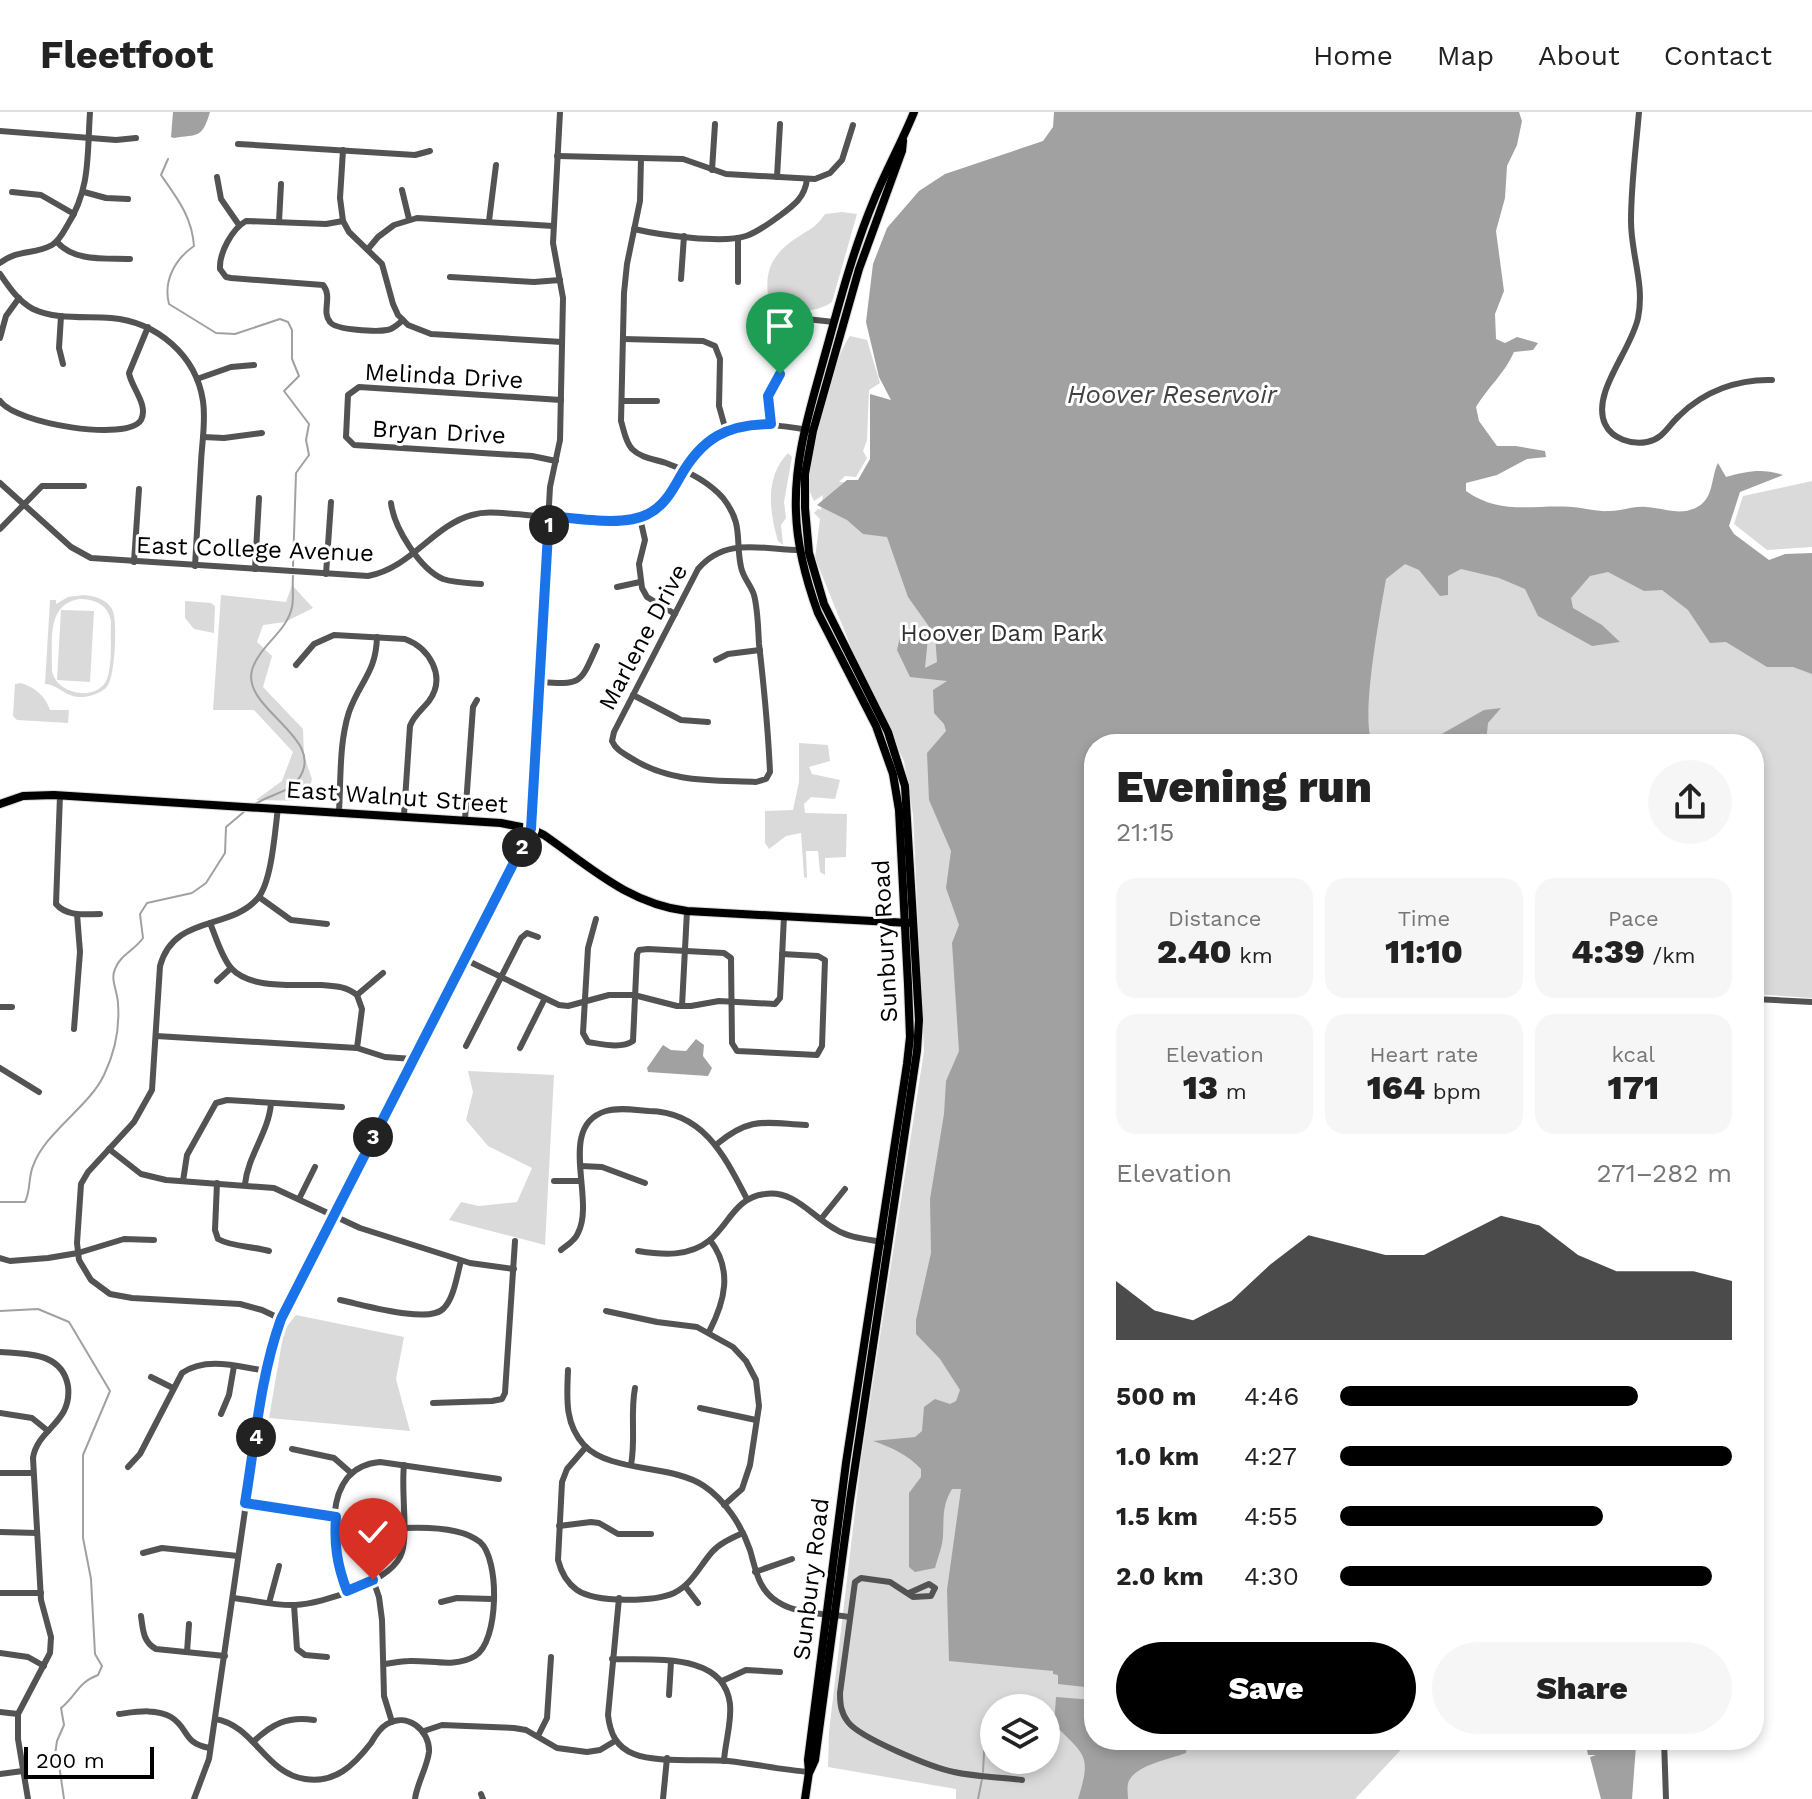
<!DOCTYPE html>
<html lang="en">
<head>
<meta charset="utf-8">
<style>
	body { margin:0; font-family:"Work Sans",sans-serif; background:#f6f6f6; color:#222; height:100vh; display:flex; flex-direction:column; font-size:30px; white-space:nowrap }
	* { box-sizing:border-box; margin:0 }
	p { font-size:26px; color:#767676 }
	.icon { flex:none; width:44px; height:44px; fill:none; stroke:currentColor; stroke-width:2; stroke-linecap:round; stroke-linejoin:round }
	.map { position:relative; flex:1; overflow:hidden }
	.side { position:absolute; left:1084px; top:622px; width:680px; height:1016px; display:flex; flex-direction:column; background:#fff; border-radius:32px; box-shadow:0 4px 12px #0003 }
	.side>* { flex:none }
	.fabs { position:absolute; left:980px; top:1582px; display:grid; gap:16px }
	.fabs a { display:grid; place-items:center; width:80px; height:80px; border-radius:50%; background:#fff; box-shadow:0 4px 12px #0003; font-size:40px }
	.scale { position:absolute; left:24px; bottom:20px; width:130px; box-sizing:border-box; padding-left:8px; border:4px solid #000; border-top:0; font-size:22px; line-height:28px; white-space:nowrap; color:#000; -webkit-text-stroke:6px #fff; paint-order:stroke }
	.pin { position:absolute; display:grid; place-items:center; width:68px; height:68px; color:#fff; margin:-82px -34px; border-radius:50% 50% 50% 0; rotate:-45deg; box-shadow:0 0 8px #0007 }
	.pin .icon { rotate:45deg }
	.km { position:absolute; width:40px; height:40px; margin:-20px; border-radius:50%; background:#222; color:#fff; font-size:22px; line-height:40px; text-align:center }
	.round { display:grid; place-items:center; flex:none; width:84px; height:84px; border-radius:42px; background:#f6f6f6 }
	.head { display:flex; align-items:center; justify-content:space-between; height:136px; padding:0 32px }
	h1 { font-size:44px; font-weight:800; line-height:60px }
	.stats { display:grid; grid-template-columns:repeat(3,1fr); gap:12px; height:136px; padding:8px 32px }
	.stats div { display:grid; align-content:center; border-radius:20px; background:#f6f6f6; text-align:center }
	.stats b { font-size:34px; font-weight:800 }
	.stats small { font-size:22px; font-weight:400 }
	.stats p { font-size:22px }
	.chart { height:224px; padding:16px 32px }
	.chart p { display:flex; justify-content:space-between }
	.chart svg { width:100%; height:144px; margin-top:8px; fill:#000; opacity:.7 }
	.primary-button { display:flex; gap:16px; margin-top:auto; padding:16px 32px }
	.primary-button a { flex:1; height:92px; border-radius:48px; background:#000; color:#fff; font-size:32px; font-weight:800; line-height:92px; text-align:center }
	.primary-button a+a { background:#f6f6f6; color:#222 }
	ul { padding:0 32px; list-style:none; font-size:26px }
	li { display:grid; grid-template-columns:128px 96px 1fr; align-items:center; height:60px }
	li i { height:20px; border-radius:10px; background:#000 }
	header { display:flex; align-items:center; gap:48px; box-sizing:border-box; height:112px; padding:0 40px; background:#fff; border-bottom:2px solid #e0e0e0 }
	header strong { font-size:38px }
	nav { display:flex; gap:44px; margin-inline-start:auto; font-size:28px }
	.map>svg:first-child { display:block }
</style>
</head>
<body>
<header>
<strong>Fleetfoot</strong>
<nav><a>Home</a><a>Map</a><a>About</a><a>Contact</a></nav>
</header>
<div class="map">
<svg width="1812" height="1687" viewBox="0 0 1812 1687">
	<rect width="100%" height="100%" fill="#fff"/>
	<g fill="#dadada" fill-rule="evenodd">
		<path d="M842,100L857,102L832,190C813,203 792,199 770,193C762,159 772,141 801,123C812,116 817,114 825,102Z"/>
		<path d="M850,224L867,228L880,271L869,278L867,328L863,339L867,346L856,365L845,364L839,370L1451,400L1812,494V886L1754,882V632H1094V1628H1410L1355,1687H956V1677L828,1655L829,1620L861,1348L924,939L913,702L904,649L860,557L815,446L820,407L814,401L818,397L821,398L823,383L814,389C812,384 808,377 808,371C806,347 835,242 850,224ZM994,1596H1046V1648H994Z"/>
		<path d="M788,341L792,345L784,390L786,406L781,413L783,433L778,429C769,398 765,365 788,341Z"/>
		<polygon points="1812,369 1812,435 1767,438 1734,412 1743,384"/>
		<polygon points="292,473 313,496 285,510 263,513 257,530 272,544 263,575 303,617 304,644 312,667 306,689 256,688 282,669 293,640 254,598 213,598 221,483 286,490"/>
		<path d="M84,483C95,484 106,487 112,497C118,507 115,563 108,573C105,578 99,581 93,583C67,591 62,573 45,572L50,488H56V492L68,485ZM79,487C94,487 108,492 111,509C110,526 113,551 107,567C97,591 56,582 52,559C53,532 45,493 79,487Z"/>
		<polygon points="185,489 211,491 215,494 214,521 194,517 185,506"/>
		<polygon points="61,498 94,499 90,570 57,568"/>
		<path d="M21,571C36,576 45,584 50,598H69L68,611L17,608L13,604L15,572Z"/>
		<polygon points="799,631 828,633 830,649 809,655 812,662 840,668 835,687 811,685 804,692 805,701 847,702 846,745 825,746 825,763 820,760 818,739 806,739 807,766 804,765 801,721 786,724 769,737 765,731 765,699 793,698 799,670"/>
		<polygon points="468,959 554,963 545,1133 449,1108 461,1090 479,1094 517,1090 532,1056 488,1034 466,1008 473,980"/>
		<polygon points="296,1203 404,1225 396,1267 410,1319 269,1306 284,1218"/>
	</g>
	<g fill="#a1a1a1">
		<path d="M173,0H210C202,27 198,22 174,26L171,25Z"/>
		<path d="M1054,0H1519L1522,9L1517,33L1507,54L1505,86L1496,119L1504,179L1495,202L1496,227L1505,231L1517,225L1538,231L1533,238L1514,240C1505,261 1488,275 1476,295L1479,309L1497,334H1516L1545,339L1546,345L1527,347L1497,363L1466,371V379C1501,404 1533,392 1572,395C1585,396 1597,400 1609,399C1621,399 1634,394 1646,395C1665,396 1681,405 1699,394C1714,385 1711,364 1718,351L1726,365C1747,359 1763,356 1783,363L1740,380L1729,414L1734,422L1769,448L1785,442L1812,441V562L1793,555H1767L1726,530L1710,531L1688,498L1662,478L1644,479L1608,460L1590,464L1571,486L1573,496L1602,513L1620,530L1592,534L1538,504L1525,477L1499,466L1461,457L1448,464V483L1440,484L1419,458L1405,452L1386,467C1381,497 1359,610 1373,632H1094V1576L1058,1572V1563L1053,1562V1559L949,1549L947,1478L961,1377H952C942,1394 944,1404 943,1423C943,1433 938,1445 935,1456L915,1460L909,1455V1381L921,1365V1357C908,1343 891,1335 873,1329L915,1325L922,1319L924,1295L935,1287L950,1292L956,1289L960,1278L940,1247L916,1222V1208L931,1141L930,1087L944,1002L946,969L959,939L952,831L959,813L946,776L951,739L929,688L927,641L946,619L944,612L934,601L933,578L947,569L910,565L897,538L900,525L920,516L928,525L925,556L937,550L935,523L908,485L887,425L863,422L847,408L817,393L847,368H858L870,347V282L891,288L879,265L866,210L873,152L887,116L919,79L945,62L1043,29L1053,15Z"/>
		<polygon points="1501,596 1488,611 1486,630 1482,632 1424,632 1484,598"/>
		<polygon points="696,927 704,933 703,944 712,956 708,964 648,960 647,956 663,933 671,938 686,939"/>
		<path d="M1056,1585L1094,1588V1628H1187L1186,1641C1170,1647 1140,1652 1130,1667C1126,1672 1128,1681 1128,1687H1078C1092,1642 1085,1644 1054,1612Z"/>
		<polygon points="1585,1628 1629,1628 1636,1634 1632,1687 1601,1687 1590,1645 1596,1643 1588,1643"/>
	</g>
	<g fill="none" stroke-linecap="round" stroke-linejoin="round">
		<g stroke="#a1a1a1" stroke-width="2">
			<path d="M168,47L161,63C177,86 192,105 194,134C175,147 163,169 169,192L216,221L235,222L280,207L288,210L292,218V247L299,264L284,279L309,312L306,328L309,343L296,361L293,454"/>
			<path d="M254,693C267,683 286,682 297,669C331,627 241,598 252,558C259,534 287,520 292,495C294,486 292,474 293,464"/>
			<path d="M0,1090H25C31,1078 28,1066 33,1054C45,1020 89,995 104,963C115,940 120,918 118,892C118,880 110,868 115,857C120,843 135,838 143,826L140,802L147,791L192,781L206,771L225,741L226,715L245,699"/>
			<path d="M0,1199L38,1197L69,1210L110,1279L83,1343V1426L91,1467L95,1542L102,1554L98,1563C77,1571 77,1583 61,1596L64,1613L57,1629L55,1643L60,1659L64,1687"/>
			<polyline points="983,1660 985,1622"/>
			<polyline points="978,1687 982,1667"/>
		</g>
		<g stroke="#dbdbdb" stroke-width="10">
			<g id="major">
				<path d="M0,692L23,684L54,683L501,711L531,717L544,723C590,755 629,792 687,799L909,811"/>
				<polyline points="810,1659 815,1648 850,1388 917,939 919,908 905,674 888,620 824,492 809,441 805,396 805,362 813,319 859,157 902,39 903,29"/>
				<path d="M805,1687L809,1660L808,1648L846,1351L907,952L910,925L908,872L899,698L893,662L876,614L818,501C806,468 797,435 796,400C794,350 808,304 821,257C837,200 851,143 874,88C886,58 902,30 914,0"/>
			</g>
		</g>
		<g stroke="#535353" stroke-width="6">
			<path d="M1639,0C1636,36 1631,73 1631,109C1631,143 1645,172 1638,206C1631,239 1591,281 1605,312C1612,327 1632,333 1647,330C1663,327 1668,314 1679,304C1704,279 1738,267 1772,268"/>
			<polyline points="0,19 116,28 136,26"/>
			<polyline points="238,32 415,43 430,39"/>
			<polyline points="343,38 340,86 343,109 349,120 382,152 393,192 398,203 408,213 431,222 562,230"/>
			<polyline points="557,44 683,47 726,62 815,67 830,61 842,48 853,13"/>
			<path d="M641,46L640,89L627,152L624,181L621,309C624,318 625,329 632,337C641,346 654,347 666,351C685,358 709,370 723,386C744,413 735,427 741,455C743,466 751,473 754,483C758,498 758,516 759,532C764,575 768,617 770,660L766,667L756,670C711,668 670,671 631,646C623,641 616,638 612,629L614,620L698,457C726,424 763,438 801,438"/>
			<polyline points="712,58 715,12"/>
			<polyline points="217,65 221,87 239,113"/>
			<polyline points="777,65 780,12"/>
			<polyline points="402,78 409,107"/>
			<polyline points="12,80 41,83 74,102"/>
			<polyline points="84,80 106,86 128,87"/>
			<path d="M343,109L326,112L246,109C232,117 219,141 220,157L226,165L231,166L323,173C333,185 321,199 330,210C335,218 377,220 387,218C394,217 398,212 403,208"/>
			<polyline points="489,109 496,53"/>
			<polyline points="279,110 281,72"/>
			<path d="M634,117C660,123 722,132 746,124C758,120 768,112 778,105C793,94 805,86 807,67"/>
			<polyline points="738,126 738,170"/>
			<path d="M57,130C75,150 104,146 130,147"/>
			<polyline points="368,137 378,125 394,113 417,106 553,114"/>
			<path d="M0,151C18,137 34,143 52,133C59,129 63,121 67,114C91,76 87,43 90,0"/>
			<path d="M0,162C9,175 18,189 33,197C56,208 86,204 111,206C157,210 196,243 203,289C206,309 202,330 201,350C199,385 197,419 195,454"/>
			<polyline points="450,165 534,170 560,168"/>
			<polyline points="681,167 684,124"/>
			<polyline points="61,204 59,236 63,252"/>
			<polyline points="0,226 6,204 19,186"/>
			<polyline points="623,227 703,229 715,234 720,247 719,294 726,319"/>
			<polyline points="197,267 231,255 254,253"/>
			<path d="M0,289C16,312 128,330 141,308C149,293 131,275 129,261L148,215"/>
			<polyline points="622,289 657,289"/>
			<polyline points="771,312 768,284 782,255 787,212 797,206 834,210"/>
			<polyline points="203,325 224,326 262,321"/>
			<polyline points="556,349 532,344 354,333 346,325 348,283 359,275 561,288"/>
			<path d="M0,371L71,435L91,446L368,464C411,456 434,413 472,403C486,399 500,401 514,402C548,404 611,415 642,405C660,399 670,382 679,366C712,308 750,308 809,318"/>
			<path d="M391,391C394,416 420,457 443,467C455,471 469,471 481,472"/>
			<polyline points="640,406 645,428 639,452 642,476 647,485 675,502"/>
			<polyline points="0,417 42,374 84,374"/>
			<polyline points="134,450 139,377"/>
			<polyline points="255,457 259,386"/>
			<polyline points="326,462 331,390"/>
			<polyline points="617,475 640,470"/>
			<polyline points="716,548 728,542 760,538"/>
			<path d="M296,553L314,532L334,523L405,527C429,536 447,564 429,589C422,598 414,603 410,614L404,703"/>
			<path d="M540,570C582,573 580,572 597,534"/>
			<polyline points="633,583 681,608 708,610"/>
			<path d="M60,683L56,792C67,805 85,802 100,802"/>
			<path d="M278,696C275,718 272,769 258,786C230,819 174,802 160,854L152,978L134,1010L88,1060L81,1072L77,1131L79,1148L91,1168L110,1182L132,1186L240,1192L262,1198L281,1207"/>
			<path d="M339,699C341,667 339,631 349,600C360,569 376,561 377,525"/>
			<polyline points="465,707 473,595 477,588"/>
			<polyline points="259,785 291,808 327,812"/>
			<path d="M596,807L588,836L583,921L588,930C602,932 621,937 633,929L637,842L639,838L648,837L724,841L731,846L732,931L737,939L817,943L822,934L825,848L818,844L782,842"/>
			<path d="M210,811C216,825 221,844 231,856C251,878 295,872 321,873C335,874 346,874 357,883L362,897L357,936"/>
			<polyline points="464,847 559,893 568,894 609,883 634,883 677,894 691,894 719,889 775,892 780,886 784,804"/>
			<polyline points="217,869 231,856"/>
			<polyline points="357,883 383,861"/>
			<polyline points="1754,887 1812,890"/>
			<polyline points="682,894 687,799"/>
			<polyline points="0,895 12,895"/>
			<polyline points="74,917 80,840 77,802"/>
			<polyline points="156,924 357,936 385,945 413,947"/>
			<polyline points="466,934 521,826 527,821 538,825"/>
			<polyline points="520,936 544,888"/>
			<polyline points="0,956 39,980"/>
			<path d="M717,1032C751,1004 765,1011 806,1013"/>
			<polyline points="109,1037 141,1062 166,1068 274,1076 360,1116 470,1151 514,1157"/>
			<polyline points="581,1054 602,1055 645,1071"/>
			<polyline points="183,1069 187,1043 216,991 227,988 342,995"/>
			<polyline points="554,1069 581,1069"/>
			<path d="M217,1071L215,1118L218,1127C232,1135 252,1134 269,1139"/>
			<path d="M245,1072C248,1043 269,1020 271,991"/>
			<polyline points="299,1087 315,1055"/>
			<polyline points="821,1107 845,1077"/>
			<path d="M561,1138C567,1133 575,1129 578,1121C596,1087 556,1014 606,999C619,995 635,998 649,999C704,1000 725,1045 747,1087"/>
			<path d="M638,1139C663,1143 689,1145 710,1128C729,1112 736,1085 765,1082C795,1078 811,1104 835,1117C849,1126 866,1127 883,1130"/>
			<polyline points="0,1146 10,1149 48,1146 78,1141 124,1127 154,1128"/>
			<path d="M340,1188C361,1192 430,1213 444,1196C454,1186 457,1163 461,1149"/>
			<polyline points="606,1199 657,1210 697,1215 733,1235 746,1249 756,1268 759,1294 750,1353 742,1377 724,1393"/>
			<path d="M709,1220C725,1189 733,1158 710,1128"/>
			<path d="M0,1240C27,1242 62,1240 68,1274C69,1282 68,1291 64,1299C55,1316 36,1325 33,1346L41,1488L51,1525L50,1541L18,1602V1627L28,1687"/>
			<path d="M568,1258C567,1285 564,1311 584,1333C610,1361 672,1352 704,1374C725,1388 742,1414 750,1438C756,1458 758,1478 778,1490C798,1503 826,1501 849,1505"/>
			<polyline points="151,1265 173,1276"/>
			<polyline points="433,1291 492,1289 502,1287 505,1281 515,1129"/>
			<polyline points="700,1296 756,1308"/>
			<polyline points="0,1301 32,1306 48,1319"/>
			<polyline points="221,1302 229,1283 234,1254"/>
			<path d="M586,1335L567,1357L562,1370L558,1448C561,1460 567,1471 577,1478C596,1491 654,1490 674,1481C692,1472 699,1455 712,1440C720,1431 732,1426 743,1421"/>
			<polyline points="292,1337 334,1346 350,1360"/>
			<path d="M631,1353C636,1327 630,1302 635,1276"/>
			<path d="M128,1355L140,1342L182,1261C207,1244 239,1255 267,1259"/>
			<polyline points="0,1361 33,1361"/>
			<polyline points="245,1391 336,1405"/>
			<polyline points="559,1414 591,1410 599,1411 618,1422 651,1422"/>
			<polyline points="0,1420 37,1421"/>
			<polyline points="143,1441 162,1436 238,1444"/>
			<polyline points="755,1460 792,1447"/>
			<polyline points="373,1468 379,1485 382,1508 384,1584 392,1610"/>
			<polyline points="685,1474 698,1491"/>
			<path d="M347,1479C331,1439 319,1355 380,1350L499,1367"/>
			<polyline points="0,1481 41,1481"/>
			<path d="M909,1481L929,1472L935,1476L931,1484L913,1485L890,1470L861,1466L855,1470L840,1581C840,1592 841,1601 848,1610C860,1626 933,1656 954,1660C977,1665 1000,1665 1022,1668"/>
			<path d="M233,1486C253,1488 275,1494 295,1493C322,1492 394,1469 402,1440C408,1420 401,1379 404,1353"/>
			<path d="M619,1486L608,1603C610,1621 616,1635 634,1642C655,1651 704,1647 728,1649C756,1652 782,1658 809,1660"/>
			<polyline points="441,1490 457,1486 493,1487"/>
			<polyline points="269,1491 279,1454"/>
			<polyline points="294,1493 297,1537 305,1543 327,1545"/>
			<path d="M141,1504C143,1518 143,1530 156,1537L225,1544"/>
			<polyline points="187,1540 189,1512"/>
			<polyline points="0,1541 28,1545 44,1554"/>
			<path d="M612,1547C652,1549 724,1539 730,1592C732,1610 725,1631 724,1649"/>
			<path d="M385,1552C393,1551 401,1549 409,1549C432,1548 455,1556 475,1544C499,1530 500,1447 480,1430C462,1415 425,1415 403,1416"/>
			<polyline points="722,1569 746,1558 780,1560"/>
			<polyline points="669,1583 671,1550"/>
			<polyline points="0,1600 18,1602"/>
			<path d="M119,1602C135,1600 156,1596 171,1605C189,1616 183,1632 210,1636"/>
			<path d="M215,1607C254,1613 265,1661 305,1667C335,1672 354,1653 371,1631C375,1624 380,1616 387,1612C407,1600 430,1618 429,1640C427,1656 417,1671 415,1687"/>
			<polyline points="424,1619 442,1613 514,1616 526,1618 557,1636 587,1640 600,1638 615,1629"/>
			<polyline points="538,1624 547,1606 551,1545"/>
			<polyline points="1664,1628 1666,1687"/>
			<path d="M253,1630C272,1612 287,1604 314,1608"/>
			<polyline points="0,1662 23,1659"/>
			<polyline points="481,1682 483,1687"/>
			<polyline points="194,1687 209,1647 251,1357 267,1259 278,1216 531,717 550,375 560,328 563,186 553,131 560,0"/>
			<polyline points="663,1687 667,1646"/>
		</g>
		<use href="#major" stroke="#000" stroke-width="8"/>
	</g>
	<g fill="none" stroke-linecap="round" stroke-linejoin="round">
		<g stroke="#fff" stroke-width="16">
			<path id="route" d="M373,1468L347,1479C337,1453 334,1432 336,1405L245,1391C255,1331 260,1265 281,1207L531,717L549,404C576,406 624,415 648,402C664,394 672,379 680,365C702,326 727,312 771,312L768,284L780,262"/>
		</g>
		<use href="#route" stroke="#1a73e8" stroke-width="10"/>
	</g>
	<g text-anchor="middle" stroke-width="6" stroke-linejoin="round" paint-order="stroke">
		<g font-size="24" fill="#000" stroke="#fff">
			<text transform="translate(444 264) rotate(3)" y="8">Melinda Drive</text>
			<text transform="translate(439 320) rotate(3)" y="8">Bryan Drive</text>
			<text transform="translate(255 437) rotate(2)" y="8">East College Avenue</text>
			<text transform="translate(643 525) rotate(-62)" y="8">Marlene Drive</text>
			<text transform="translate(397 685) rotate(4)" y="8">East Walnut Street</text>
			<text transform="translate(885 829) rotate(-93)" y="8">Sunbury Road</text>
			<text transform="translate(811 1467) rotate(-83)" y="8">Sunbury Road</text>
		</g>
		<g font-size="24" fill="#313131" stroke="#fff">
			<text x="1002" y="529">Hoover Dam Park</text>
		</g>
		<g font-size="26" font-style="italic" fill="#424242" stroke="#fff">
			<text x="1172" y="291">Hoover Reservoir</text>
		</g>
	</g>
</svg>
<div class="fabs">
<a><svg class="icon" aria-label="layers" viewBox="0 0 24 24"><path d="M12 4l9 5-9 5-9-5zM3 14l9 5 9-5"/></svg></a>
</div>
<div class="scale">200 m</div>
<div class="pin" style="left:780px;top:262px;background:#1e9e55"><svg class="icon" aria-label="arrive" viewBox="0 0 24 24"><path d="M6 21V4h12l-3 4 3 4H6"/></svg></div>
<div class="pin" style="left:373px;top:1468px;background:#d93025"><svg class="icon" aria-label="check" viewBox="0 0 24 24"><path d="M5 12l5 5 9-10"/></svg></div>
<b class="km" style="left:549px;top:413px">1</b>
<b class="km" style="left:522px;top:735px">2</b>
<b class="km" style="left:373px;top:1025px">3</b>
<b class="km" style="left:256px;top:1325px">4</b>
<section class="side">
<div class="head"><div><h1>Evening run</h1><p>21:15</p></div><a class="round"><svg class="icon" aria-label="share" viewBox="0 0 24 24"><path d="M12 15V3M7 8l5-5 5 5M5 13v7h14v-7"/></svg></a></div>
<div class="stats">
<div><p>Distance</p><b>2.40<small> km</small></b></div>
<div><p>Time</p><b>11:10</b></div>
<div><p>Pace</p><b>4:39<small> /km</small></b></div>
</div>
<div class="stats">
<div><p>Elevation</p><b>13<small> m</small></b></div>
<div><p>Heart rate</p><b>164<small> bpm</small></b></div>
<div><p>kcal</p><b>171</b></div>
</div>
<div class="chart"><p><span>Elevation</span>271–282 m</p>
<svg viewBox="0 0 160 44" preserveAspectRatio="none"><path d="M0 44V26L10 35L20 38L30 32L40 21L50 12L60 15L70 18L80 18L90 12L100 6L110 9L120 18L130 23L140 23L150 23L160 26V44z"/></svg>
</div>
<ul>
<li><b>500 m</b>4:46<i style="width:76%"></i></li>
<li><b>1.0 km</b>4:27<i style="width:100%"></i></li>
<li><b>1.5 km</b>4:55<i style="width:67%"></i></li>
<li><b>2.0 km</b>4:30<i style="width:95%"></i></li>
</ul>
<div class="primary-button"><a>Save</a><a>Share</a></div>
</section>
</div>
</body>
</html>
